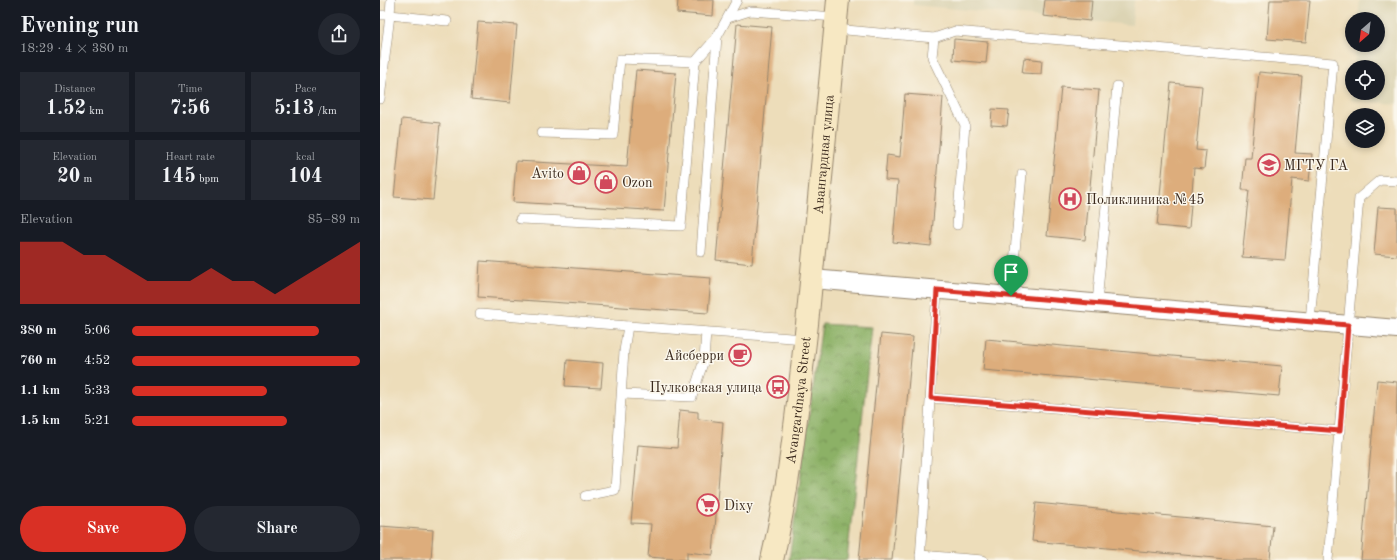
<!DOCTYPE html>
<html lang="en">
<head>
<meta charset="utf-8">
<style>
	body { margin:0; font-family:"Old Standard TT",serif; background:#242831; color:#f1f3f6; height:100vh; display:flex; flex-direction:column; font-size:15px; white-space:nowrap }
	* { box-sizing:border-box; margin:0 }
	p { font-size:13px; color:#9ea1a6 }
	.icon { flex:none; width:22px; height:22px; fill:none; stroke:currentColor; stroke-width:2; stroke-linecap:round; stroke-linejoin:round }
	.map { position:relative; flex:1; overflow:hidden }
	.panel { display:flex; flex-direction:column; background:#171b24; width:380px }
	.panel>* { flex:none }
	.needle { width:26px; rotate:208deg }
	.tools { position:absolute; left:965px; top:12px; display:grid; gap:8px }
	.tools a { display:grid; place-items:center; width:40px; height:40px; border-radius:50%; background:#171b24; box-shadow:0 2px 6px #0003; font-size:20px }
	.pin { position:absolute; display:grid; place-items:center; width:34px; height:34px; color:#fff; margin:-41px -17px; border-radius:50% 50% 50% 0; rotate:-45deg; box-shadow:0 0 4px #0007 }
	.pin .icon { rotate:45deg }
	.round { display:grid; place-items:center; flex:none; width:42px; height:42px; border-radius:21px; background:#242831 }
	.overview { display:flex; align-items:center; justify-content:space-between; height:68px; padding:0 20px }
	h1 { font-size:22px; font-weight:700; line-height:30px }
	.stats { display:grid; grid-template-columns:repeat(3,1fr); gap:6px; height:68px; padding:4px 20px }
	.stats div { display:grid; align-content:center; border-radius:0px; background:#242831; text-align:center }
	.stats b { font-size:20px; font-weight:700 }
	.stats small { font-size:11px; font-weight:400 }
	.stats p { font-size:11px }
	.chart { height:112px; padding:8px 20px }
	.chart p { display:flex; justify-content:space-between }
	.chart svg { width:100%; height:72px; margin-top:4px; fill:#d93025; opacity:.7 }
	.button { display:flex; gap:8px; margin-top:auto; padding:8px 20px }
	.button a { flex:1; height:46px; border-radius:24px; background:#d93025; color:#fff; font-size:16px; font-weight:700; line-height:46px; text-align:center }
	.button a+a { background:#242831; color:#f1f3f6 }
	ul { padding:0 20px; list-style:none; font-size:13px }
	li { display:grid; grid-template-columns:64px 48px 1fr; align-items:center; height:30px }
	li i { height:10px; border-radius:5px; background:#d93025 }
	main { display:flex; flex:1; min-height:0 }
	.map>svg:first-child { display:block }
</style>
</head>
<body>
<main>
<section class="panel">
<div class="overview"><div><h1>Evening run</h1><p>18:29 · 4 × 380 m</p></div><a class="round"><svg class="icon" aria-label="share" viewBox="0 0 24 24"><path d="M12 15V3M7 8l5-5 5 5M5 13v7h14v-7"/></svg></a></div>
<div class="stats">
<div><p>Distance</p><b>1.52<small> km</small></b></div>
<div><p>Time</p><b>7:56</b></div>
<div><p>Pace</p><b>5:13<small> /km</small></b></div>
</div>
<div class="stats">
<div><p>Elevation</p><b>20<small> m</small></b></div>
<div><p>Heart rate</p><b>145<small> bpm</small></b></div>
<div><p>kcal</p><b>104</b></div>
</div>
<div class="chart"><p><span>Elevation</span>85–89 m</p>
<svg viewBox="0 0 160 44" preserveAspectRatio="none"><path d="M0 44V6L10 6L20 6L30 14L40 14L50 22L60 30L70 30L80 30L90 22L100 30L110 30L120 38L130 30L140 22L150 14L160 6V44z"/></svg>
</div>
<ul>
<li><b>380 m</b>5:06<i style="width:82%"></i></li>
<li><b>760 m</b>4:52<i style="width:100%"></i></li>
<li><b>1.1 km</b>5:33<i style="width:59%"></i></li>
<li><b>1.5 km</b>5:21<i style="width:68%"></i></li>
</ul>
<div class="button"><a>Save</a><a>Share</a></div>
</section>
<div class="map">
<svg width="1017" height="560" viewBox="0 0 1017 560">
	<defs>
		<pattern id="forest-crowns" width="20" height="18" patternUnits="userSpaceOnUse"><rect width="20" height="18" fill="#8cb166"/><path d="M2 6a3 3 0 1 1 6 0M12 15a3 3 0 1 1 6 0" fill="none" stroke="#749053"/></pattern>
	</defs>
	<rect width="100%" height="100%" fill="#fbf7ec"/>
	<filter id="ink" filterUnits="userSpaceOnUse"><feTurbulence type="fractalNoise" baseFrequency=".025" numOctaves="2"/><feDisplacementMap in="SourceGraphic" scale="8" xChannelSelector="R" yChannelSelector="G"/><feConvolveMatrix kernelMatrix="1 2 1 2 8 2 1 2 1" color-interpolation-filters="sRGB"/></filter>
	<filter id="wash" filterUnits="userSpaceOnUse"><feTurbulence type="fractalNoise" baseFrequency=".012" numOctaves="4" result="noise"/><feDisplacementMap in="SourceGraphic" scale="16" xChannelSelector="R" yChannelSelector="G"/><feGaussianBlur stdDeviation="0.9" result="paint"/><feColorMatrix in="noise" values="0 0 0 0 0 0 0 0 0 0 0 0 0 0 0 0 0 1.4 0 .05"/><feComposite in="paint" operator="in"/></filter>
	<g filter="url(#wash)">
		<rect width="100%" height="100%" fill="#edddba"/>
		<g fill="#dcd4b4">
			<polygon points="533,0 754,0 752,25 533,5"/>
			<polygon points="980,0 1017,0 1017,104 971,100 972,86 972,93 998,93 998,67 974,67 976,45 998,45 998,19 978,19"/>
		</g>
		<polygon fill="url(#forest-crowns)" stroke="#646e42" points="442,324 492,327 467,560 409,560"/>
		<g id="blocks">
			<g fill="#ddad7c">
				<polygon points="298,0 334,0 333,16 297,13"/>
				<polygon points="665,0 712,0 710,21 663,16"/>
				<polygon points="890,0 930,0 926,42 887,39"/>
				<polygon points="98,22 137,25 130,103 91,99"/>
				<polygon points="357,24 392,27 372,264 336,260"/>
				<polygon points="574,39 608,42 606,63 573,60"/>
				<polygon points="644,58 662,60 661,74 642,73"/>
				<polygon points="256,70 296,73 284,211 133,202 136,161 247,167"/>
				<polygon points="879,72 922,76 915,153 932,154 929,181 912,179 905,260 862,257 869,190 862,190 865,158 871,158"/>
				<polygon points="791,83 822,86 816,150 826,151 824,169 814,168 809,229 777,226"/>
				<polygon points="681,87 719,90 705,240 667,236"/>
				<polygon points="525,94 563,97 551,246 513,242 518,181 505,180 507,155 520,157"/>
				<polygon points="612,109 629,110 627,126 611,125"/>
				<polygon points="22,119 60,123 53,200 14,197"/>
				<polygon points="998,207 1017,208 1017,256 994,254"/>
				<polygon points="100,261 331,278 328,313 98,297"/>
				<polygon points="501,334 533,337 512,560 479,560"/>
				<polygon points="606,339 902,366 899,396 603,370"/>
				<polygon points="187,360 223,363 221,388 185,386"/>
				<polygon points="997,380 1017,382 1016,560 981,560"/>
				<polygon points="300,410 318,412 318,419 343,422 333,555 307,552 307,560 268,557 271,524 251,523 258,445 297,448"/>
				<polygon points="656,503 893,526 890,560 856,560 652,541"/>
				<polygon points="0,526 53,530 51,560 0,560"/>
			</g>
		</g>
	</g>
	<g filter="url(#ink)">
		<use href="#blocks" fill-opacity="0" stroke="#94846c" stroke-width="1"/>
		<g fill="none" stroke-linecap="round" stroke-linejoin="round">
			<g stroke="#94846c" stroke-width="10">
				<g id="service">
					<polyline points="0,15 10,15 11,0"/>
					<polyline points="348,18 370,11 456,17"/>
					<polyline points="455,29 554,38 575,31 953,63 930,321"/>
					<polyline points="554,38 552,57 585,125 577,225"/>
					<polyline points="0,99 10,15 67,21"/>
					<polyline points="161,133 233,135 240,59 315,62"/>
					<polyline points="140,219 301,226 315,62 337,37"/>
					<polyline points="321,252 337,37 357,0"/>
					<polyline points="631,296 642,174"/>
					<polyline points="717,303 737,86"/>
					<polyline points="100,314 248,326 425,339"/>
					<polyline points="242,394 312,397 324,360 326,332"/>
					<polyline points="551,398 960,431"/>
					<polyline points="205,496 235,490 244,351 248,326"/>
					<polyline points="540,555 603,560"/>
					<polyline points="540,560 557,290"/>
					<polyline points="948,560 979,198 1000,180 1017,181"/>
				</g>
			</g>
			<g stroke="#94846c" stroke-width="20">
				<polyline id="minor" points="432,279 1017,329"/>
			</g>
			<g stroke="#94846c" stroke-width="24">
				<g id="secondary">
					<path id="s1" d="M392,560C410,482 418,404 427,324C438,216 447,108 458,0"/>
				</g>
			</g>
			<use href="#service" stroke="#fff" stroke-width="9"/>
			<use href="#minor" stroke="#fff" stroke-width="18"/>
			<use href="#secondary" stroke="#f7e8c3" stroke-width="22"/>
		</g>
	</g>
	<g fill="none" stroke-linecap="round" stroke-linejoin="round" filter="url(#ink)">
		<g stroke="#fff" stroke-width="8">
			<polygon id="route" points="557,290 968,325 960,431 551,398"/>
		</g>
		<use href="#route" stroke="#d93025" stroke-width="5"/>
	</g>
	<defs>
		<g id="university-ring" transform="scale(1.15)"><circle r="9.5" fill="#fbf7ec" stroke="#d1495b" stroke-width="1.5"/><path d="M0-5L7-2L0 1L-7-2ZM-4 1L0 2.5L4 1V4Q0 6-4 4Z" fill="#d1495b"/></g>
		<g id="shop-ring" transform="scale(1.15)"><circle r="9.5" fill="#fbf7ec" stroke="#d1495b" stroke-width="1.5"/><path d="M-5-2.5h2.3a2.7 3.5 0 0 1 5.4 0H5L5.5 6h-11ZM-1.5-2.5h3a1.5 2.3 0 0 0-3 0Z" fill="#d1495b"/></g>
		<g id="hospital-ring" transform="scale(1.15)"><circle r="9.5" fill="#fbf7ec" stroke="#d1495b" stroke-width="1.5"/><path d="M-5-5h3v3.5h4V-5h3V5h-3V1.5h-4V5h-3Z" fill="#d1495b"/></g>
		<g id="cafe-ring" transform="scale(1.15)"><circle r="9.5" fill="#fbf7ec" stroke="#d1495b" stroke-width="1.5"/><path d="M-5.5-4.5H6V0H3Q3 3.5 0 3.5H-2.5Q-5.5 3.5-5.5 0ZM3-3.2v2h1.7v-2ZM-6 4.5H4V6H-6Z" fill="#d1495b"/></g>
		<g id="bus-ring" transform="scale(1.15)"><circle r="9.5" fill="#fbf7ec" stroke="#d1495b" stroke-width="1.5"/><path d="M-5-6H5V4H4V6H2V4H-2V6H-4V4H-5ZM-3.5-4V0h7V-4ZM-3.5 1.2v1.5H-2V1.2ZM2 1.2v1.5H3.5V1.2Z" fill="#d1495b"/></g>
		<g id="supermarket-ring" transform="scale(1.15)"><circle r="9.5" fill="#fbf7ec" stroke="#d1495b" stroke-width="1.5"/><path d="M-6-5.5h2.5l.6 2H6L4.5 2H-2.5L-4.4-4H-6ZM-1.5 3.2a1.3 1.3 0 1 0 .1 0ZM3 3.2a1.3 1.3 0 1 0 .1 0Z" fill="#d1495b"/></g>
	</defs>
	<g fill-rule="evenodd">
		<use href="#university-ring" x="889" y="165"/>
		<use href="#shop-ring" x="199" y="173"/>
		<use href="#shop-ring" x="226" y="182"/>
		<use href="#hospital-ring" x="690" y="199"/>
		<use href="#cafe-ring" x="360" y="355"/>
		<use href="#bus-ring" x="398" y="387"/>
		<use href="#supermarket-ring" x="328" y="505"/>
	</g>
	<g text-anchor="middle" stroke-width="3" stroke-linejoin="round" paint-order="stroke">
		<g font-size="14" fill="#3b2a1e" stroke="#fbf7ec">
			<text dy="5" stroke="none"><textPath href="#s1" startOffset="409">Авангардная улица</textPath></text>
			<text dy="5" stroke="none"><textPath href="#s1" startOffset="162">Avangardnaya Street</textPath></text>
		</g>
		<g font-size="14" fill="#3b2a1e" stroke="#fbf7ec" text-anchor="start">
			<text x="904" y="170">МГТУ ГА</text>
			<text x="184" y="178" text-anchor="end">Avito</text>
			<text x="242" y="187">Ozon</text>
			<text x="706" y="204">Поликлиника №45</text>
			<text x="344" y="360" text-anchor="end">Айсберри</text>
			<text x="382" y="392" text-anchor="end">Пулковская улица</text>
			<text x="344" y="510">Dixy</text>
		</g>
	</g>
</svg>
<div class="tools">
<a><svg class="needle" viewBox="-14 -14 28 28"><path d="M0-13l5 13h-10z" fill="#e53935"/><path d="M0 13l5-13h-10z" fill="#9ea1a6"/></svg></a>
<a><svg class="icon" aria-label="locate" viewBox="0 0 24 24"><circle cx="12" cy="12" r="6"/><path d="M12 2v4M12 18v4M2 12h4M18 12h4"/></svg></a>
<a><svg class="icon" aria-label="layers" viewBox="0 0 24 24"><path d="M12 4l9 5-9 5-9-5zM3 14l9 5 9-5"/></svg></a>
</div>
<div class="pin" style="left:631px;top:296px;background:#1e9e55"><svg class="icon" aria-label="arrive" viewBox="0 0 24 24"><path d="M6 21V4h12l-3 4 3 4H6"/></svg></div>
</div>
</main>
</body>
</html>
